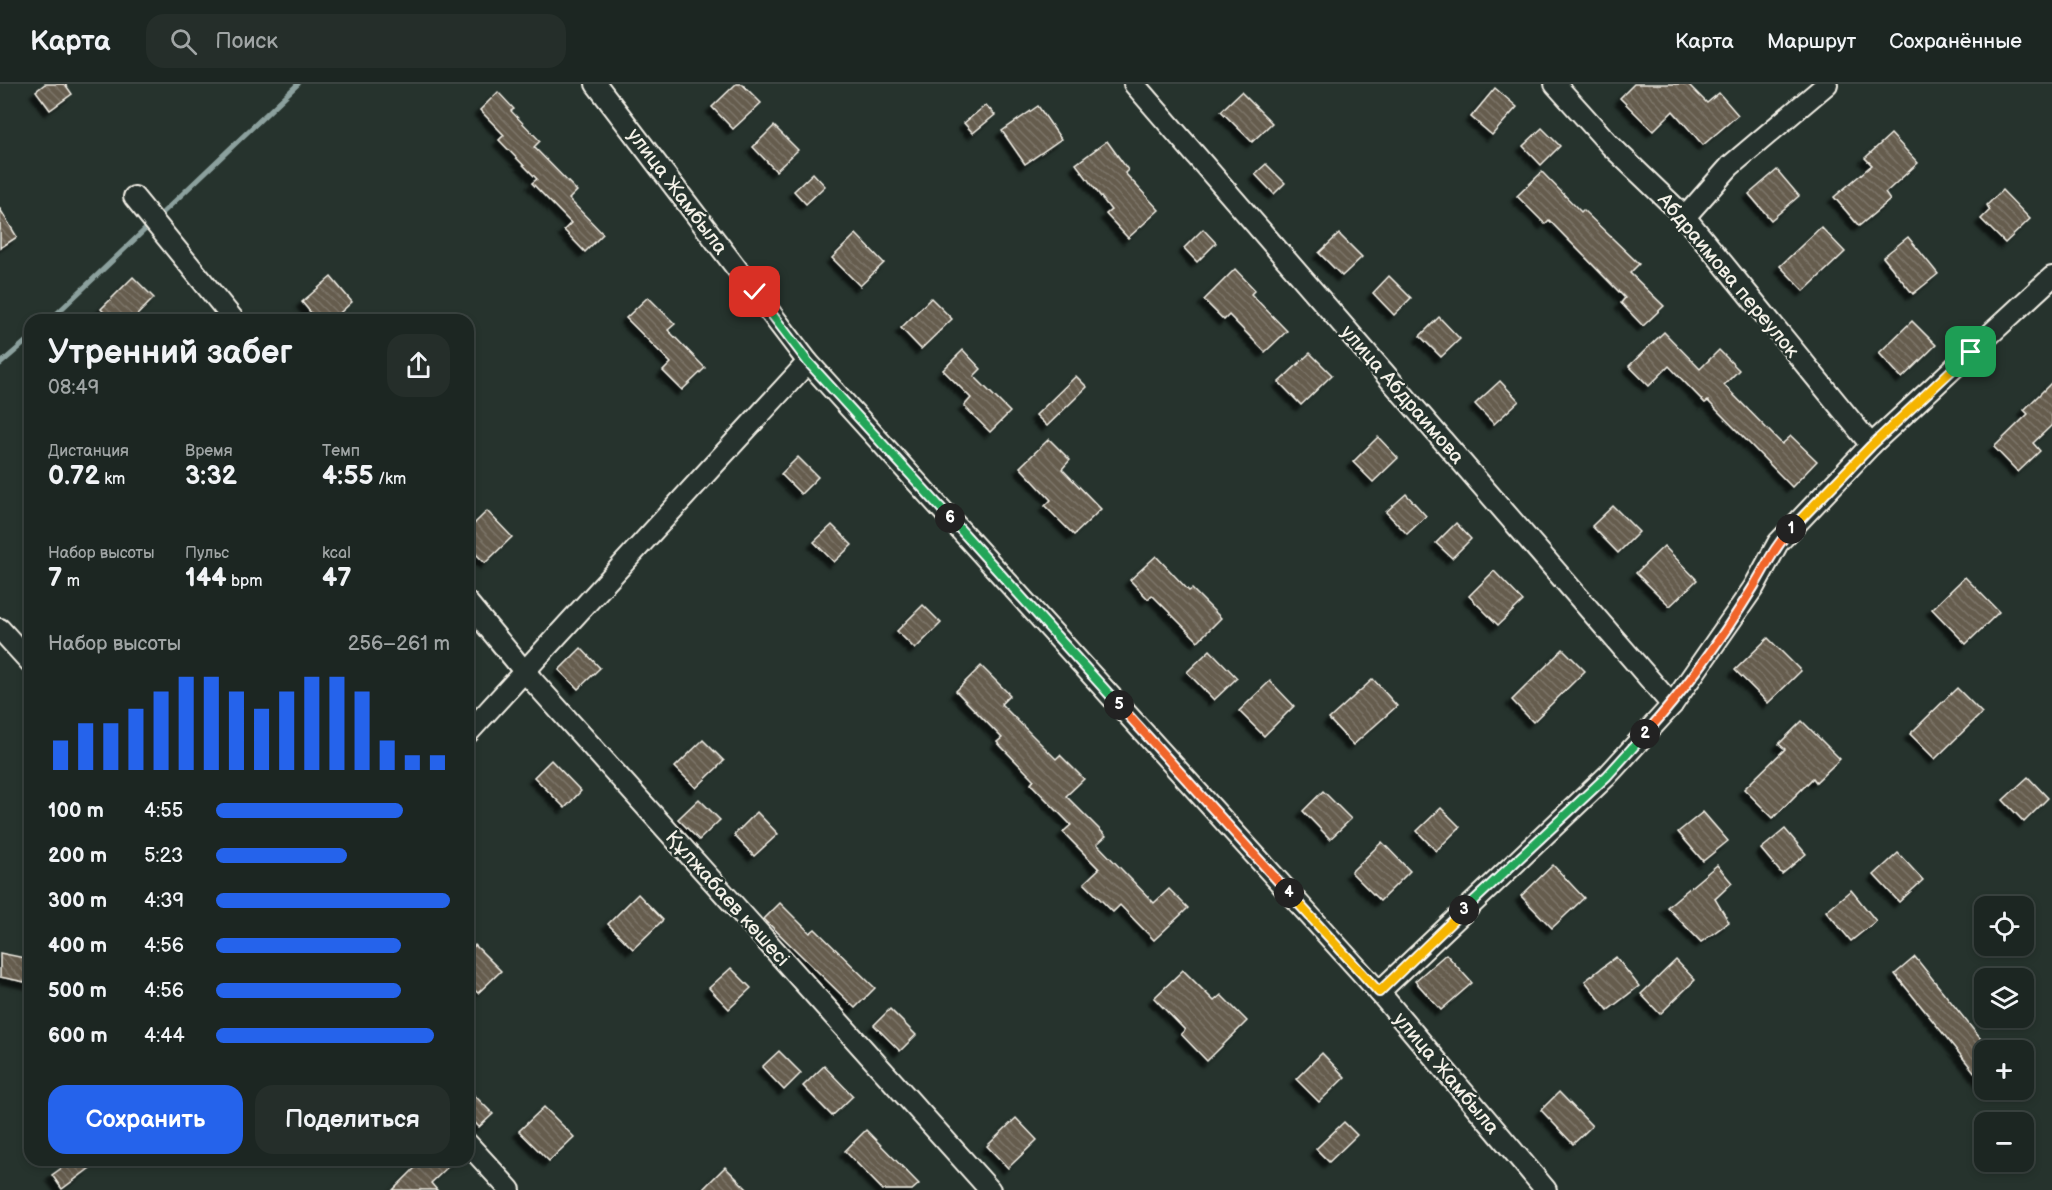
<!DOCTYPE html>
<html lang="ru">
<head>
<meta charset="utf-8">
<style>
	body { margin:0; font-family:"Balsamiq Sans",sans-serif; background:#252e2a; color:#f1f3f6; height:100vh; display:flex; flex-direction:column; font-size:22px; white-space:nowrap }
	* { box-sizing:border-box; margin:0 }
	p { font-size:20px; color:#a0a5a5 }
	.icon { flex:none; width:33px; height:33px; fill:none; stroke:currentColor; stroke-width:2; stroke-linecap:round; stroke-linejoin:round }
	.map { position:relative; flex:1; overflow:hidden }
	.side { position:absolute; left:24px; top:230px; width:450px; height:852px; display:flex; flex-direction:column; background:#1c2622; border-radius:18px; box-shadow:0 3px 9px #0003,0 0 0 2px #3a4340 }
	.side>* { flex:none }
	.fabs { position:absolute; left:1974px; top:812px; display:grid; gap:12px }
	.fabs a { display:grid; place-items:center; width:60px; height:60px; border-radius:12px; background:#1c2622; box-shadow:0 3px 9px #0003,0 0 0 2px #3a4340; font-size:30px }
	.pin { position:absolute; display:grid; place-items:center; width:51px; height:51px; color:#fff; margin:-26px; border-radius:12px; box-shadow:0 3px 9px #0006 }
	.km { position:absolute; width:30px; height:30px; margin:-15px; border-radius:50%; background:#222; color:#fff; font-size:16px; line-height:30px; text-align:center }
	.round { display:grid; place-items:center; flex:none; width:63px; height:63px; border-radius:18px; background:#252e2a }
	.summary { display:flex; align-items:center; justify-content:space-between; height:102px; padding:0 24px }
	h1 { font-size:33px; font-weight:600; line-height:45px }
	.stats { display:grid; grid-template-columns:repeat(3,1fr); gap:9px; height:102px; padding:6px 24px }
	.stats div { display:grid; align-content:center }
	.stats b { font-size:26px; font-weight:600 }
	.stats small { font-size:16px; font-weight:400 }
	.stats p { font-size:16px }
	.chart { height:168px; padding:12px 24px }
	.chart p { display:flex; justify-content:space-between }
	.chart svg { width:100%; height:108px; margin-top:6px; stroke:#2563eb; stroke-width:6 }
	.button { display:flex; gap:12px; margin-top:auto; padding:12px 24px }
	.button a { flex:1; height:69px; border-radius:18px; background:#2563eb; color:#fff; font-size:24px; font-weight:600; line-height:69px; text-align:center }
	.button a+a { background:#252e2a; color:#f1f3f6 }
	ul { padding:0 24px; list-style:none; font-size:20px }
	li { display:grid; grid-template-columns:96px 72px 1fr; align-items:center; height:45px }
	li i { height:15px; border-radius:8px; background:#2563eb }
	header { display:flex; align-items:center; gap:36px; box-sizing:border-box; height:84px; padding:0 30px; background:#1c2622; border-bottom:2px solid #3a4340 }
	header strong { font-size:28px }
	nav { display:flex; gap:33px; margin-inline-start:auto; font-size:21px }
	.search { width:420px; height:54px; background:#252e2a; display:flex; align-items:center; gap:15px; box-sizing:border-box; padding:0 21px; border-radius:18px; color:#a0a5a5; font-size:22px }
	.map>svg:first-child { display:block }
</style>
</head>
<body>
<header>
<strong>Карта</strong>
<div class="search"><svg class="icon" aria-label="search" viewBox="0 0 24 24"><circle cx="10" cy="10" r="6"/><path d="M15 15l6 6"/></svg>Поиск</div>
<nav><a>Карта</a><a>Маршрут</a><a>Сохранённые</a></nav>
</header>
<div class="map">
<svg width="2052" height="1106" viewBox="0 0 2052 1106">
	<defs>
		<pattern id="building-back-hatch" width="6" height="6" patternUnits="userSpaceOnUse" patternTransform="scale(1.5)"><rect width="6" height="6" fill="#655c4e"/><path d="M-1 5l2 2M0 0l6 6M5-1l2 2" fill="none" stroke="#7c7468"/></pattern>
		<filter id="shadow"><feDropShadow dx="-5.5" dy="5.5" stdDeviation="1.5" flood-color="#0009"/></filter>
	</defs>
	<rect width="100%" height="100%" fill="#26332d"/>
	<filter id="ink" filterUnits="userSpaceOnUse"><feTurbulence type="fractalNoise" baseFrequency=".0167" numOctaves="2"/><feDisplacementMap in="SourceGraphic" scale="12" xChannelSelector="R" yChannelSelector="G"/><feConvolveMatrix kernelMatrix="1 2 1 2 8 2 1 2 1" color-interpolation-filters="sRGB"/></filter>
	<g filter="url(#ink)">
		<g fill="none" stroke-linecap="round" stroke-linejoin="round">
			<g stroke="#8ca19e" stroke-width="5">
				<polyline points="50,236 298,0"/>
				<polyline points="0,280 30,254"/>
			</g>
		</g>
		<g fill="url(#building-back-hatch)" stroke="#f4f1e8" stroke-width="1.5" filter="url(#shadow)">
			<polygon points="45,0 65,0 72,10 50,26 36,7"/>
			<polygon points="736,0 742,0 761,19 733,45 712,23"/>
			<polygon points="1634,0 1688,0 1707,19 1719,9 1738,31 1703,61 1673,27 1653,47 1620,14"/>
			<polygon points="1495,4 1517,23 1492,51 1471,33"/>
			<polygon points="498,8 514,25 511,27 540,57 534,63 577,107 569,115 603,150 585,168 564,146 571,139 532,99 537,95 499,56 504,51 480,26"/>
			<polygon points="1241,8 1272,39 1252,58 1221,27"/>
			<polygon points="986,21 995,31 973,49 964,39"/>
			<polygon points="1038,22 1061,55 1025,80 1002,47"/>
			<polygon points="774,42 798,66 776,87 753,63"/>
			<polygon points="1542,44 1560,62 1541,81 1523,62"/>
			<polygon points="1891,50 1918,79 1885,109 1890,116 1859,142 1834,113 1872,81 1865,74"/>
			<polygon points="1107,57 1128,86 1125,89 1159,126 1128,154 1106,130 1111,126 1076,80"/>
			<polygon points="1266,80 1285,99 1274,110 1255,90"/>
			<polygon points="1777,86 1799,112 1771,136 1749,110"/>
			<polygon points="1542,88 1581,128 1583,126 1639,180 1630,189 1664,222 1643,242 1621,219 1625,214 1549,136 1545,140 1517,112"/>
			<polygon points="813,89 825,102 806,120 794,107"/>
			<polygon points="2002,106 2030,135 2005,159 1981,135 1990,126 1987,121"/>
			<polygon points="0,125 17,153 0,164"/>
			<polygon points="1821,143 1845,168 1804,207 1780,182"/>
			<polygon points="1203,145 1216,159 1197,178 1184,164"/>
			<polygon points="856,150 884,179 860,202 832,174"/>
			<polygon points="1339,150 1362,173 1342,192 1319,169"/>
			<polygon points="1908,153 1938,190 1913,210 1883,173"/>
			<polygon points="1235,185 1255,206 1251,210 1287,247 1265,268 1229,231 1224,236 1204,216"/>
			<polygon points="1389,192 1411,214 1394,231 1373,209"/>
			<polygon points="133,193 154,214 132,236 111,236 101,225"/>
			<polygon points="331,193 352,218 332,236 317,236 302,218"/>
			<polygon points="648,213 675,240 668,246 705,284 682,306 663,287 671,279 626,234"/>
			<polygon points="931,214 952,235 921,265 901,244"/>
			<polygon points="1439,233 1460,255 1441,273 1420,252"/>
			<polygon points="1912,237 1936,261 1902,294 1879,269"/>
			<polygon points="1664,248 1700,285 1719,266 1739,286 1724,301 1782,360 1791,352 1817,377 1792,403 1708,317 1705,319 1669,282 1649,302 1629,282"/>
			<polygon points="963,266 981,285 974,292 1010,328 990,348 964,322 971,314 943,286"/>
			<polygon points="1310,269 1332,291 1301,321 1279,298"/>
			<polygon points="1076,292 1087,303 1047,342 1036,331"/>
			<polygon points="1500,297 1519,317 1494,340 1475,320"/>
			<polygon points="2052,298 2052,341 2033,359 2040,367 2018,388 1994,363 2028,330 2024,326"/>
			<polygon points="1378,353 1398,374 1373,398 1353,378"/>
			<polygon points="1049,355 1070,376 1062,385 1101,425 1074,451 1045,422 1051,416 1020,383"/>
			<polygon points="798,373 818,393 801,410 781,390"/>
			<polygon points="1406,410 1426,432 1407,450 1386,428"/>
			<polygon points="1613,422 1639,448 1618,469 1592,442"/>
			<polygon points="487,427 512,453 485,479 468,462 468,446"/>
			<polygon points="1456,439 1471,455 1452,474 1436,459"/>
			<polygon points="832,441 852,461 834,478 814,458"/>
			<polygon points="1664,462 1697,496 1670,522 1636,489"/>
			<polygon points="1156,472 1189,507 1192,505 1221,534 1198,557 1152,511 1148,515 1130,496"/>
			<polygon points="1494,487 1523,517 1498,541 1469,512"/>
			<polygon points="1965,493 1999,528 1966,560 1932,525"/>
			<polygon points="923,521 941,539 915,565 897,547"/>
			<polygon points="1768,554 1801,587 1768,619 1735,586"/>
			<polygon points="581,564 600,584 578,605 559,586"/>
			<polygon points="1563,565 1585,587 1533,638 1512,616"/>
			<polygon points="1210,566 1237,594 1214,616 1187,588"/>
			<polygon points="981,582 1010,611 1001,620 1056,675 1060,671 1084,695 1066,712 1106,752 1097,760 1154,819 1169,805 1188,824 1154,856 1120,821 1113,828 1084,799 1099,785 1063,748 1071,741 1031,700 1034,696 997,658 1002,654 956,607"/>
			<polygon points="1373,595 1397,622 1353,661 1329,635"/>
			<polygon points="1270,597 1294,622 1264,652 1239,627"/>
			<polygon points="1957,604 1982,629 1935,675 1910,650"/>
			<polygon points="1802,637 1840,675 1816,698 1813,694 1773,734 1744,705 1785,665 1779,660"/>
			<polygon points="703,656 724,677 696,704 675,683"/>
			<polygon points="551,676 581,707 565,724 534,693"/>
			<polygon points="2028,693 2048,714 2024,738 2003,716"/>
			<polygon points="1323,707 1351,735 1330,755 1303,727"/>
			<polygon points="699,715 720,736 699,756 678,735"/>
			<polygon points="1441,724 1460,743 1436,767 1417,747"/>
			<polygon points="757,728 778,750 754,772 734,751"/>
			<polygon points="1703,728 1728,757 1703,777 1678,748"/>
			<polygon points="1785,745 1806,770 1782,790 1761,765"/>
			<polygon points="1382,758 1410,787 1380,817 1351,788"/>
			<polygon points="1898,769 1923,796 1899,818 1874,791"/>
			<polygon points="1553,781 1584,814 1552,844 1521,812"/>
			<polygon points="1717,781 1732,799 1715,815 1729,838 1701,858 1667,823"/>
			<polygon points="1851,806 1876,837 1851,857 1826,827"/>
			<polygon points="638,810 663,836 633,865 608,840"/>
			<polygon points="780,819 810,849 815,845 875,904 855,924 764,835"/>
			<polygon points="475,861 501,887 478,909 468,900 468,869"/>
			<polygon points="0,869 30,875 30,899 0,893"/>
			<polygon points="1446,870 1472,899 1441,926 1415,897"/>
			<polygon points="1616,873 1639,902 1608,926 1585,897"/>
			<polygon points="1915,873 1984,959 1984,1000 1895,890"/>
			<polygon points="1676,876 1695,896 1660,930 1641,910"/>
			<polygon points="731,884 751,904 729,925 709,904"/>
			<polygon points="1183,886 1214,917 1221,911 1247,937 1207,977 1181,950 1185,946 1154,914"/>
			<polygon points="890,925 916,951 900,967 874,941"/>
			<polygon points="779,967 801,989 784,1006 762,983"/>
			<polygon points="1322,969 1345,993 1319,1018 1296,995"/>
			<polygon points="824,982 853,1012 832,1032 803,1002"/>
			<polygon points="468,1005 493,1030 479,1043 468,1031"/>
			<polygon points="1559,1008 1592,1042 1573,1060 1541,1026"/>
			<polygon points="544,1023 574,1053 549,1077 519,1047"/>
			<polygon points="1016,1034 1037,1056 1008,1084 987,1062"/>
			<polygon points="1344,1038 1357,1051 1329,1078 1316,1065"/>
			<polygon points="866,1046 919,1100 912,1106 883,1106 845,1067"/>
			<polygon points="73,1076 84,1076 90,1084 62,1105 52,1091"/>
			<polygon points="423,1076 455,1076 431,1099 437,1106 393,1106"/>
			<polygon points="725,1083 748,1106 702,1106"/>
		</g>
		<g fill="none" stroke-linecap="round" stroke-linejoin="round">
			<g stroke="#f4f1e8" stroke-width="24">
				<g id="minor">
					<polyline points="596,0 808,278 1379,908 1546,1106"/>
					<polyline points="1134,0 1672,621"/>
					<polyline points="1555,0 1610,61 1685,133 1871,361"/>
					<polyline points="134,113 234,236"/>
					<polyline points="1685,133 1730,82 1827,0"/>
					<polyline points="468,519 524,587 990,1106"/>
					<polyline points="0,545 30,578"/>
					<polyline points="468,649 808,278"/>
					<polyline points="1379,908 1607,692 1672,621 1754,503 1778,459 1871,361 2052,193"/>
					<polyline points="468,1060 510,1106"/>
				</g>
			</g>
			<use href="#minor" stroke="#26332d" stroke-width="20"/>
		</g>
	</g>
	<g fill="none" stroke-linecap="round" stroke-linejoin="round" filter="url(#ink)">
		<g stroke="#fff" stroke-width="12">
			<polyline id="split-1" points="1791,445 1871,362 1971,268"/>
		</g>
		<g stroke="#fff" stroke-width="12">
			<path id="split-2" d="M1645,650C1686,605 1722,554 1754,502C1766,482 1775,462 1791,445"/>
		</g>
		<g stroke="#fff" stroke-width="12">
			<polyline id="split-3" points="1464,826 1607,692 1645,650"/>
		</g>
		<g stroke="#fff" stroke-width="12">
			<polyline id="split-4" points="1289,809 1379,908 1464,826"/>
		</g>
		<g stroke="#fff" stroke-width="12">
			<polyline id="split-5" points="1119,621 1289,809"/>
		</g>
		<g stroke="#fff" stroke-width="12">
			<polyline id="split-6" points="950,434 1119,621"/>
		</g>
		<g stroke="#fff" stroke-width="12">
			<polyline id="split-7" points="755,208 808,278 950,434"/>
		</g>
		<use href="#split-1" stroke="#f5b400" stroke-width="8"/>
		<use href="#split-2" stroke="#f0652b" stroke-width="8"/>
		<use href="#split-3" stroke="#22a559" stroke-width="8"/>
		<use href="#split-4" stroke="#f5b400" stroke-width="8"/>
		<use href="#split-5" stroke="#f0652b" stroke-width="8"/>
		<use href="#split-6" stroke="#22a559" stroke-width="8"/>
		<use href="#split-7" stroke="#22a559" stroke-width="8"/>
	</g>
	<g text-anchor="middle" stroke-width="5" stroke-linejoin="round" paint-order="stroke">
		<g font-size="20" fill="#f4f1e8" stroke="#26332d">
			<text transform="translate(678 107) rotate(53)" y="7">улица Жамбыла</text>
			<text transform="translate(1729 191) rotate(50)" y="7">Абдраимова переулок</text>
			<text transform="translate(1403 310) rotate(49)" y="7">улица Абдраимова</text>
			<text transform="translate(728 814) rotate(48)" y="7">Құлжабаев көшесі</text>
			<text transform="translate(1447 989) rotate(50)" y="7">улица Жамбыла</text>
		</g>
	</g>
</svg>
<div class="fabs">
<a><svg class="icon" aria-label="locate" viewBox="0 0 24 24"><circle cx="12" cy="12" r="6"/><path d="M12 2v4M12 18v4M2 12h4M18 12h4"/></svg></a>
<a><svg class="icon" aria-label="layers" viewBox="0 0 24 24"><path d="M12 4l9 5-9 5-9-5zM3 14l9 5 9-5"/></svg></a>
<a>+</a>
<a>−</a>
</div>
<div class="pin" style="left:1971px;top:268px;background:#1e9e55"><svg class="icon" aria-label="arrive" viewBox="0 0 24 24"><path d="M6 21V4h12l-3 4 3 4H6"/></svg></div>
<div class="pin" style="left:755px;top:208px;background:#d93025"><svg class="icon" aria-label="check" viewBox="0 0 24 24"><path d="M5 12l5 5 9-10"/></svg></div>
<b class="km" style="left:1791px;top:445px">1</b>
<b class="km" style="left:1645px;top:650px">2</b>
<b class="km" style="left:1464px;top:826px">3</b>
<b class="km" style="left:1289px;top:809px">4</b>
<b class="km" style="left:1119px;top:621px">5</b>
<b class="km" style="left:950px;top:434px">6</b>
<section class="side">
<div class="summary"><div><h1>Утренний забег</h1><p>08:49</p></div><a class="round"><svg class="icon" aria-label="share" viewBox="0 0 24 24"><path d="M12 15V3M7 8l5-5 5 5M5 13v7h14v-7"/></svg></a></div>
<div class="stats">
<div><p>Дистанция</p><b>0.72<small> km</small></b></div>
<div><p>Время</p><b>3:32</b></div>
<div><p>Темп</p><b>4:55<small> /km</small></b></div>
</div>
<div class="stats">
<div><p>Набор высоты</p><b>7<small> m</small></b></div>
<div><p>Пульс</p><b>144<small> bpm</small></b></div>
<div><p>kcal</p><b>47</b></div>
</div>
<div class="chart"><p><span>Набор высоты</span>256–261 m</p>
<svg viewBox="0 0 160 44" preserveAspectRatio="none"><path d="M5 44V32M15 44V25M25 44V25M35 44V19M45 44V12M55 44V6M65 44V6M75 44V12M85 44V19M95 44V12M105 44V6M115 44V6M125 44V12M135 44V32M145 44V38M155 44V38"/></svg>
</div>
<ul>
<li><b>100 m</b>4:55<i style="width:80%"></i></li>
<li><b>200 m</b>5:23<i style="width:56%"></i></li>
<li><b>300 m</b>4:39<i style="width:100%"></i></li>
<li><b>400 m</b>4:56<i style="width:79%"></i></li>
<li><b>500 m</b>4:56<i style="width:79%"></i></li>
<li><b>600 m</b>4:44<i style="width:93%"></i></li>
</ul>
<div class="button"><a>Сохранить</a><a>Поделиться</a></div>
</section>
</div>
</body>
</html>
